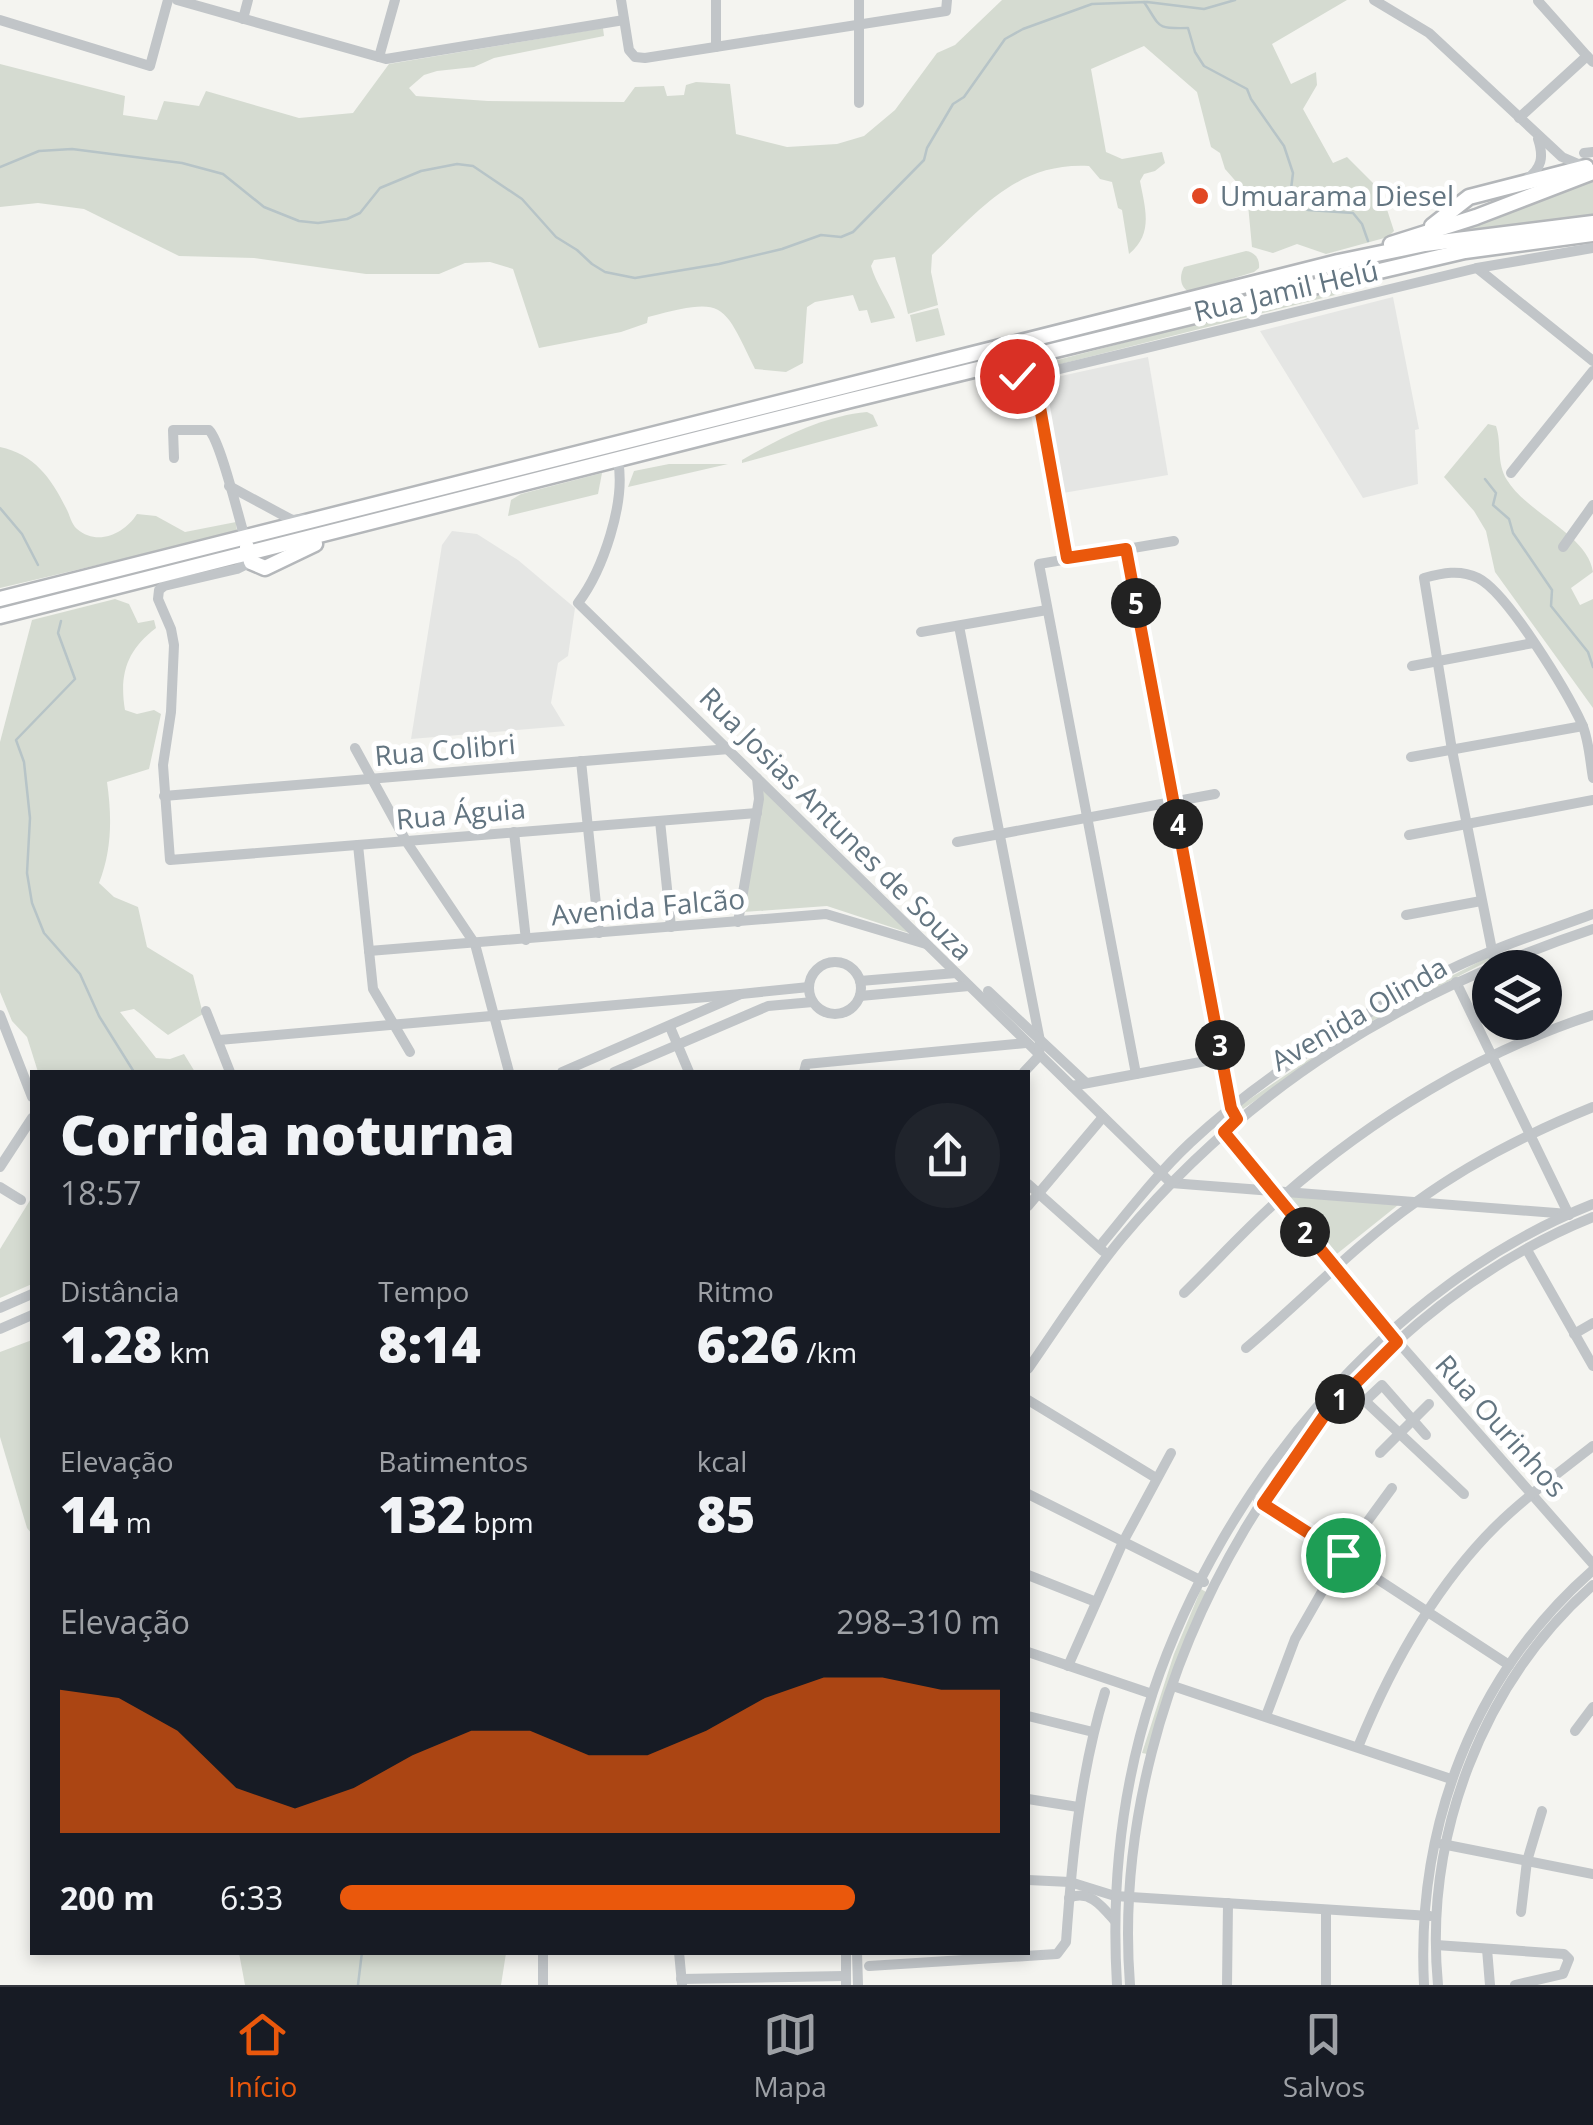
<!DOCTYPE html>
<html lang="pt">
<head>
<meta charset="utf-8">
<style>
	body { margin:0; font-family:"Open Sans",sans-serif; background:#20242c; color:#f1f3f6; height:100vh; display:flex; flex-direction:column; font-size:38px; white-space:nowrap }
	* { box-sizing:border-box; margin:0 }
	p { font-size:32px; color:#9ea1a6 }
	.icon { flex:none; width:55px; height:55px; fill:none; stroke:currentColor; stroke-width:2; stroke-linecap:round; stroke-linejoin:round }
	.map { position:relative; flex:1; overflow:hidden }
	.panel { position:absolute; left:30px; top:1070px; width:1000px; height:885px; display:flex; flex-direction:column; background:#171b24; border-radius:0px; box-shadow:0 5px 15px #0003 }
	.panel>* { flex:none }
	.tools { position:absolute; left:1472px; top:950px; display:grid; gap:20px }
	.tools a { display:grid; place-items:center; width:90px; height:90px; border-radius:50%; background:#171b24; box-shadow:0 5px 15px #0003; font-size:50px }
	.pin { position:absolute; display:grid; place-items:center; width:85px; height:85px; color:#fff; margin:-42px; border:5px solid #fff; border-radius:50%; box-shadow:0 2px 10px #0007 }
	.km { position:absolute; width:50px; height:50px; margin:-25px; border-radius:50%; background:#222; color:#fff; font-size:28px; line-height:50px; text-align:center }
	.round { display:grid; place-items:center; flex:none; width:105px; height:105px; border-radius:52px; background:#20242c }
	.summary { display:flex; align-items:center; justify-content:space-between; height:170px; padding:0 30px }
	h1 { font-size:55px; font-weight:800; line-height:75px }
	.figures { display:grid; grid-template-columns:repeat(3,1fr); gap:15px; height:170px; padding:10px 30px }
	.figures div { display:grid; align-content:center }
	.figures b { font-size:50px; font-weight:800 }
	.figures small { font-size:28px; font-weight:400 }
	.figures p { font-size:28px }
	.chart { height:280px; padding:20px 30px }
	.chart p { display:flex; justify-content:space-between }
	.chart svg { width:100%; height:180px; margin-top:10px; fill:#ea580c; opacity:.7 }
	ul { padding:0 30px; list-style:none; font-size:32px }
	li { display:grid; grid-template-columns:160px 120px 1fr; align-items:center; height:75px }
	li i { height:25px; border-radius:12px; background:#ea580c }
	.tab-bar { display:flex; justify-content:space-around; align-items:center; height:140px; border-top:2px solid #363941; background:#171b24; font-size:28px; color:#9ea1a6 }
	.tab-bar a { display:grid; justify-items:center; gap:5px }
	.tab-bar .active { color:#ea580c }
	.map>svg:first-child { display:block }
</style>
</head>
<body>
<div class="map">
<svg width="1593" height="1985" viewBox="0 0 1593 1985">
	<rect width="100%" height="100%" fill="#f4f4f0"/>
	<g fill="#e5e6e4">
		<polygon points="1393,297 1419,429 1415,430 1418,484 1363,498 1260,331"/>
		<polygon points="1148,357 1168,475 1063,493 1038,381"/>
		<polygon points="452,531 477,534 518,560 575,608 568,656 558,663 551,703 565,726 411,739 442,545"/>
	</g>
	<g fill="#d5dbd1">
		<path d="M1002,0H1347L1272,44L1291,84L1316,72L1317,85L1303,109L1333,163L1347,157L1381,191L1394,231L1388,237L1326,254L1297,244L1273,253L1252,247L1247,194L1225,169L1220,153L1211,147L1197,92L1144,46L1091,69L1106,152L1122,159L1162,152L1165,163L1155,171L1144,174L1140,181C1145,208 1154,234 1129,254L1122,210L1118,208L1112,182L1100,179L1089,166C1017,162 980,210 932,255L931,272L938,305L908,314L895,257L874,260L871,266C876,284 888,299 895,318L871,323L867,310L859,311L853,295L815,302L807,307L803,363L786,372L755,369C722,301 725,297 648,317L647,323L621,332L539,348L513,269L490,262L465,263L439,274H366L254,258L179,256L84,209L38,203L0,207V64L125,96L123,115L157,120L164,101L199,106L206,91L299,118L353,113L389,64L603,28L604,36L494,58L474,67L437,71L424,75L409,88L416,96L488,101L624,102L635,87L664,86L667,96L684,95L686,85L696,82L730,84L736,134L787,147L837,144L864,136L895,110L937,53L955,45Z"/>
		<polygon points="1593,177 1593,217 1392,243"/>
		<polygon points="1463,242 1452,250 1331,274 261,543 384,504 1331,268"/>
		<path d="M1246,251C1255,252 1260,259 1259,268L1254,272L1189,292C1180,287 1179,276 1184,267Z"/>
		<polygon points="1338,287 1339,294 1025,373 1015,371"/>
		<polygon points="938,308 945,335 916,342 910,315"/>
		<path d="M867,412L873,415L878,426L742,463V460C780,438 823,416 867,412Z"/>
		<path d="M1488,424L1496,426C1502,444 1496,462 1507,480C1527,513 1588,535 1593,572L1571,588L1580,605L1593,599V708L1495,572L1486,531L1474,511L1444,477Z"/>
		<path d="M0,447C34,454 51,478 66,508C70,515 71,524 77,529C98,547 125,533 137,514L156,516L185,532L236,522L237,532L0,588Z"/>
		<polygon points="669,464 728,464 628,487 634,471"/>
		<polygon points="602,473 598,494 508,516 511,500 521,494"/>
		<path d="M115,599L129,604L138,623L154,620L156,628C127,650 119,674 125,710L137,714L154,710L161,714L149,769L107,782C112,817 112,850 99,883L114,897L138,907L147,947L193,975L203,1014L168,1035L134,1009L120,1012L156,1058L170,1059L184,1054L195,1072H38L27,1037L12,1021L0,992V742L32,620Z"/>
		<polygon points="762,786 912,934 827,906 743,912"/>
		<polygon points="1488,957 1490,960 1374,1020 1237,1113 1235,1109 1372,1017"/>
		<polygon points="1286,1196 1398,1205 1333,1257 1285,1205"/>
		<polygon points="32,1197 32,1284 0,1298 0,1249"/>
		<polygon points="32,1340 32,1534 27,1528 0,1437 0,1352"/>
		<polygon points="1201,1589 1206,1592 1180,1654 1147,1754 1142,1753 1174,1654"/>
		<polygon points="239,1953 239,1952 506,1953 501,1985 245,1985"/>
	</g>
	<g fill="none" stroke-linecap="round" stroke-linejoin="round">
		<g stroke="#b7c4c7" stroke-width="2.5">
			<path d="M1144,2C1161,27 1155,29 1188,28L1195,52L1204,66L1247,89L1251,99L1284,146L1293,173L1291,189L1299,205L1308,210L1353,213L1362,224L1368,241"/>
			<polyline points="0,167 39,151 72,149 182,163 223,174 264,207 299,221 318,223 347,219 360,213 380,188 421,171 457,164 473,166 522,199 556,237 577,250 592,264 605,272 635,278 719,264 782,249 821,235 841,237 853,232 924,160 927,148 953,104 964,97 1005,39 1023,29 1092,4 1147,2 1204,9 1235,0"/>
			<polyline points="1485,479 1496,493 1493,505 1509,519 1513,533 1552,590 1551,606 1588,652 1593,667"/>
			<polyline points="0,508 22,534 38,565"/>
			<polyline points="61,621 58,633 75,679 16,740 24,762 30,818 27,873 32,903 44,933 80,974 99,1016 134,1072"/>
			<polyline points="358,1985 362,1952"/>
		</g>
		<g stroke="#b4b7ba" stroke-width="19">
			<g id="highway">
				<polyline points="1432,226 1469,197 1586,167"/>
				<polyline points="1391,244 1476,217 1593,172"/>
				<polyline points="247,547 251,562 265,568 315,544"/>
				<polyline points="0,599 1338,262 1425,244 1593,223"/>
				<polyline points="0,616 851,400 1358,276 1465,251 1593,234"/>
			</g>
		</g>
		<g stroke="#c1c5c8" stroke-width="10">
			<polyline points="177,0 386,59 624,20"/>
			<polyline points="621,0 629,50 635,57 645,58 946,11 947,0"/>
			<polyline points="859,0 859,103"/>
			<polyline points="1374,0 1429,33 1562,157 1583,166"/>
			<polyline points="1538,1 1587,56"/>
			<polyline points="243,19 248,0"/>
			<polyline points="0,20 150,66 168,0"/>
			<polyline points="716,47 716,0"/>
			<polyline points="379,57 395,0"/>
			<polyline points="1519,118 1587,56 1593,62"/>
			<polyline points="1584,153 1593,152"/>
			<path d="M1526,180C1542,168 1544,157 1538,139"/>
			<polyline points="1477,268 1593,361"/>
			<polyline points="993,366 1006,374 1035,375 1477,268 1593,248"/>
			<polyline points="1035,375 1067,559"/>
			<path d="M174,458L173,430H209C221,442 238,516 245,538"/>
			<path d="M618,461C626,502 603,570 578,603L1171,1183L1569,1214"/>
			<polyline points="1511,473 1593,371"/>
			<polyline points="229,486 292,520 303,519"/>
			<polyline points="1563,547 1593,505"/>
			<polyline points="1126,549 1234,1113"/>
			<polyline points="251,562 237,569 164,586 159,590 158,599 171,629 174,645 171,712 163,765 170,860 757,813"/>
			<polyline points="959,626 1040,1041 1039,1056 1024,1072"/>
			<polyline points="921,632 1047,610"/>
			<polyline points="1412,666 1533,643"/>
			<polyline points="355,748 406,841 475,944 509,1072"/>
			<polyline points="1411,757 1583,726"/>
			<polyline points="581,761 599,933"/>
			<polyline points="164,796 729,749"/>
			<polyline points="660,821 671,927"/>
			<polyline points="514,832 526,940"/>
			<polyline points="1409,835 1593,800"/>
			<polyline points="957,842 1215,794"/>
			<polyline points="358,845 373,989 410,1052"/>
			<polyline points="1406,915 1481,901"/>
			<polyline points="738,922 759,799 757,778"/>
			<polyline points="369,951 826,914 926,944"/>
			<circle cx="835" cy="988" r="26"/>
			<path d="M1495,965L1452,750L1424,578C1442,573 1460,569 1478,578C1508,593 1567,692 1582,724C1589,740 1590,761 1593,778"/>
			<polyline points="860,981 956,973"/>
			<polyline points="1456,982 1569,1215"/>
			<polyline points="988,991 1086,1083"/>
			<polyline points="860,996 969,986"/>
			<polyline points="206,1011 230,1072"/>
			<polyline points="0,1015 32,1097"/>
			<polyline points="670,1027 689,1072"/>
			<polyline points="219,1040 741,994"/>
			<polyline points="562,1072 741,994 809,987"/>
			<polyline points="614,1072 768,1006 813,1002"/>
			<polyline points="804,1072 806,1064 1026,1043"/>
			<polyline points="1136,1074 1039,564 1174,541"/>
			<polyline points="1072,1086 1222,1058"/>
			<polyline points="1223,1131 1334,1269 1593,1564"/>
			<polyline points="0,1167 32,1118"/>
			<polyline points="1028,1184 1103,1251"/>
			<polyline points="0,1187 21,1200"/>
			<polyline points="1028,1206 1103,1117"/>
			<path d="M1099,1247C1128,1212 1156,1175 1190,1143C1266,1072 1395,990 1492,951C1525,937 1559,927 1593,914"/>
			<polyline points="1527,1250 1593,1366"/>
			<path d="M1184,1293C1217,1261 1248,1226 1283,1196C1371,1119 1481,1051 1593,1015"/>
			<polyline points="0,1308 32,1294"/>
			<polyline points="0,1329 32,1315"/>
			<polyline points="1574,1334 1593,1323"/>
			<path d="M1246,1348C1303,1300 1355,1245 1416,1202C1471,1162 1531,1132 1593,1107"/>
			<path d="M1028,1369C1058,1326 1087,1280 1121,1239C1250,1085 1404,992 1593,929"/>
			<polyline points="1028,1400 1156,1478"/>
			<polyline points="1426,1435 1382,1385 1365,1401 1464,1494"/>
			<polyline points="1380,1453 1429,1404"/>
			<polyline points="1028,1494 1204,1582"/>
			<polyline points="1258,1501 1509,1665"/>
			<polyline points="1028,1575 1096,1602"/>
			<polyline points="1028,1652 1152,1694"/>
			<polyline points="1068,1666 1123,1542 1171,1453"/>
			<polyline points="1173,1686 1451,1779"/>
			<polyline points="1028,1716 1093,1732"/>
			<polyline points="1266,1716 1295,1639 1343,1555 1392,1488"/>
			<polyline points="1575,1731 1593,1707"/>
			<path d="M1358,1747C1391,1666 1434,1587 1497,1525C1526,1496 1560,1472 1593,1446"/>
			<polyline points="1028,1799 1078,1807"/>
			<polyline points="1442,1844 1593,1874"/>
			<polyline points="1028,1880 1070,1882 1115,1896 1430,1916"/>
			<path d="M1069,1898C1089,1889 1102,1906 1114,1920"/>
			<polyline points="1521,1912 1527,1861 1542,1811"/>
			<polyline points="1436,1945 1564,1954 1569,1959 1563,1974 1515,1985"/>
			<polyline points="1487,1949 1490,1985"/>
			<polyline points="543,1952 543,1985"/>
			<polyline points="679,1952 682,1984"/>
			<polyline points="857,1952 858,1985"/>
			<path d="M869,1966L1057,1954L1066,1942C1072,1857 1080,1774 1105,1692"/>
			<polyline points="681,1979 845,1976"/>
			<polyline points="846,1985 846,1952"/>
			<path d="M1117,1985C1111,1887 1122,1786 1153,1692C1222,1486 1388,1285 1593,1204"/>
			<path d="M1130,1985C1106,1679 1305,1333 1593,1217"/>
			<polyline points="1227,1985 1228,1903"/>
			<polyline points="1326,1985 1326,1910"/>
			<path d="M1424,1985C1416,1827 1473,1675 1593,1570"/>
			<path d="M1438,1985C1424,1838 1481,1684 1593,1585"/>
		</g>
		<use href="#highway" stroke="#fff" stroke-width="14"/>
	</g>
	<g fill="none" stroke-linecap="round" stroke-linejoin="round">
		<g stroke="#fff" stroke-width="20">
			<polyline id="route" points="1017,376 1034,374 1067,558 1126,549 1231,1108 1237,1119 1224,1132 1397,1342 1326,1413 1263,1504 1343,1555"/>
		</g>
		<use href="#route" stroke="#ea580c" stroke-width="12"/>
	</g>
	<circle fill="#e14723" stroke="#fff" stroke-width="4" cx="1200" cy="196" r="10"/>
	<g text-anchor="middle" stroke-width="10" stroke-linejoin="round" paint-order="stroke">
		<g font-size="28" fill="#637581" stroke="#fff" text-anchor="start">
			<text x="1220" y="206">Umuarama Diesel</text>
		</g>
		<g font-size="28" fill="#637581" stroke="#fff">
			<text transform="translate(1286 291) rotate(-13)" y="10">Rua Jamil Helú</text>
			<text transform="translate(445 750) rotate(-5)" y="10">Rua Colibri</text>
			<text transform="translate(461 814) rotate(-5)" y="10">Rua Águia</text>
			<text transform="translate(836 824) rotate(45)" y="10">Rua Josias Antunes de Souza</text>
			<text transform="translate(648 907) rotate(-5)" y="10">Avenida Falcão</text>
			<text transform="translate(1359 1014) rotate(-30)" y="10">Avenida Olinda</text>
			<text transform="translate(1501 1426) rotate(48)" y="10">Rua Ourinhos</text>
		</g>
	</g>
</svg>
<div class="tools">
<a><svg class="icon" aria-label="layers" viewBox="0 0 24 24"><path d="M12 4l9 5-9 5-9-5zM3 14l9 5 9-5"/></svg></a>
</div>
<div class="pin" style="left:1343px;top:1555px;background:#1e9e55"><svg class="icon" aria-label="arrive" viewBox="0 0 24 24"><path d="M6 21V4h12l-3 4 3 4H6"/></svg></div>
<div class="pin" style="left:1017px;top:376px;background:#d93025"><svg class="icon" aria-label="check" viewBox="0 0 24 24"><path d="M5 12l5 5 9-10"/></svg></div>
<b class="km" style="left:1340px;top:1399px">1</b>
<b class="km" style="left:1305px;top:1232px">2</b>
<b class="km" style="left:1220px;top:1045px">3</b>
<b class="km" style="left:1178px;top:824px">4</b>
<b class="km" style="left:1136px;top:603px">5</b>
<section class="panel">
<div class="summary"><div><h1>Corrida noturna</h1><p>18:57</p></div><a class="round"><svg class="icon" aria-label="share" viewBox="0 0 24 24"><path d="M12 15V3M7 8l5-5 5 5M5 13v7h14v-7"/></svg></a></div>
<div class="figures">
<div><p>Distância</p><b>1.28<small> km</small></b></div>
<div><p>Tempo</p><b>8:14</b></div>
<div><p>Ritmo</p><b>6:26<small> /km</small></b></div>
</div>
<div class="figures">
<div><p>Elevação</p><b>14<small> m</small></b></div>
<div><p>Batimentos</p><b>132<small> bpm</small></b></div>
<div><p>kcal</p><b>85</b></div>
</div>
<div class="chart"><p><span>Elevação</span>298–310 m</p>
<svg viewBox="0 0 160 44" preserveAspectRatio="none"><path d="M0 44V9L10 11L20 19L30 33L40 38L50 33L60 25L70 19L80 19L90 25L100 25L110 19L120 11L130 6L140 6L150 9L160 9V44z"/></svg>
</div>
<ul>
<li><b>200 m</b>6:33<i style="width:78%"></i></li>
</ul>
</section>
</div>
<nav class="tab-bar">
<a class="active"><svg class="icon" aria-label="home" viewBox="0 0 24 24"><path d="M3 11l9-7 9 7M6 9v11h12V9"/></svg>Início</a>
<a><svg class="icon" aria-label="map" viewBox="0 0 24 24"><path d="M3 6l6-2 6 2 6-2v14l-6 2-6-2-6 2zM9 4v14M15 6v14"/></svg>Mapa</a>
<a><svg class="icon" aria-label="saved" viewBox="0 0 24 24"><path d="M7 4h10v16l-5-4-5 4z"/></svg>Salvos</a>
</nav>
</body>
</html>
